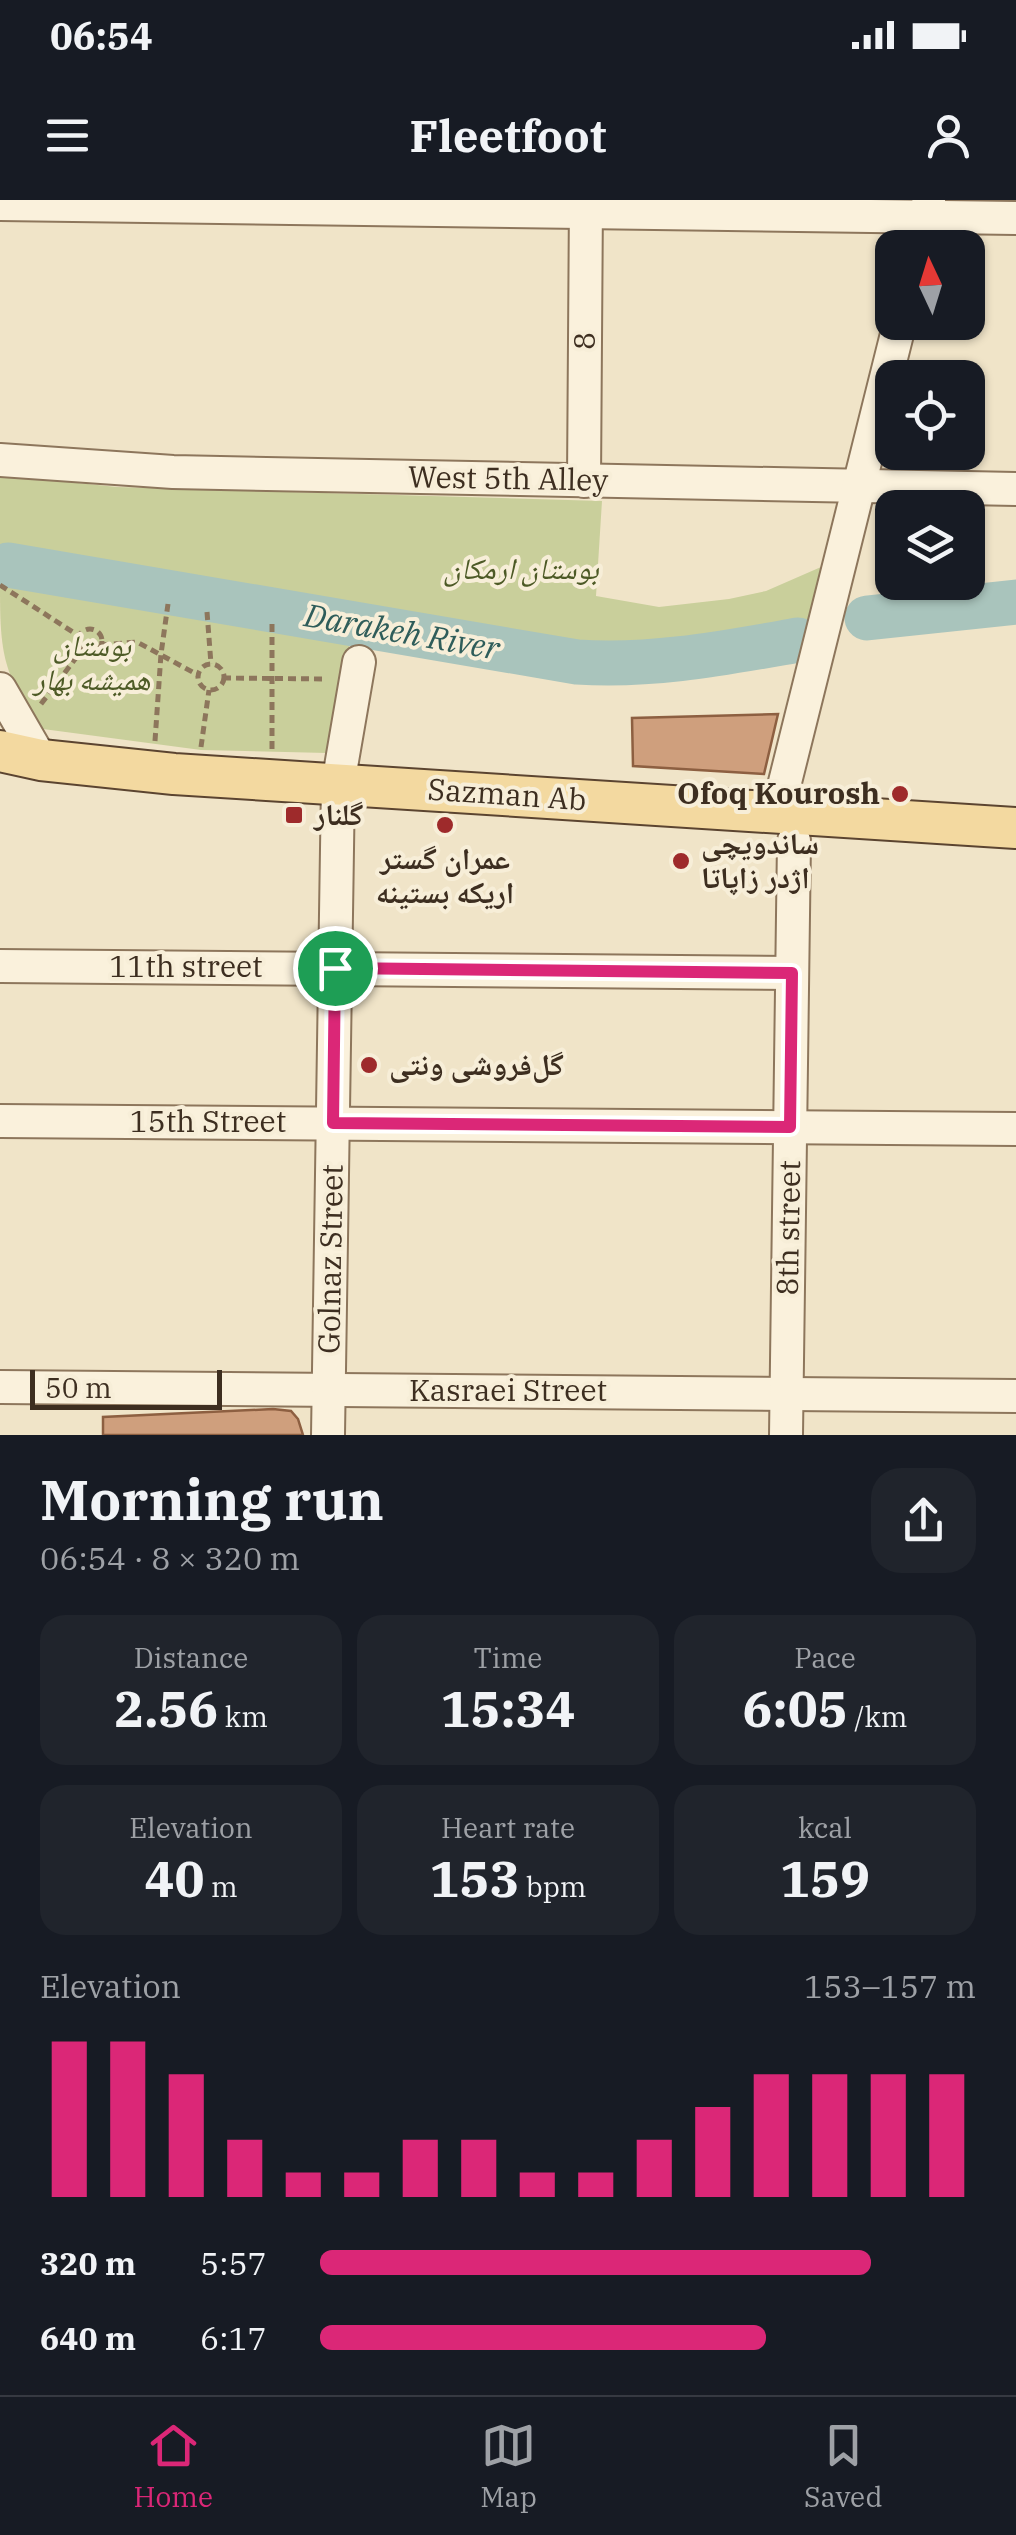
<!DOCTYPE html>
<html lang="en">
<head>
<meta charset="utf-8">
<style>
	body { margin:0; font-family:"IBM Plex Serif","Noto Naskh Arabic",serif; background:#20242c; color:#f1f3f6; height:100vh; display:flex; flex-direction:column; font-size:38px; white-space:nowrap }
	* { box-sizing:border-box; margin:0 }
	p { font-size:32px; color:#9ea1a6 }
	.icon { flex:none; width:55px; height:55px; fill:none; stroke:currentColor; stroke-width:2; stroke-linecap:round; stroke-linejoin:round }
	.map { position:relative; height:1235px; overflow:hidden }
	.panel { display:flex; flex-direction:column; background:#171b24; flex:1 }
	.panel>* { flex:none }
	.needle { width:65px; rotate:356deg }
	.fabs { position:absolute; left:875px; top:30px; display:grid; gap:20px }
	.fabs a { display:grid; place-items:center; width:110px; height:110px; border-radius:20px; background:#171b24; box-shadow:0 2px 8px #0004; font-size:50px }
	.scale { position:absolute; left:30px; bottom:25px; width:192px; box-sizing:border-box; padding-left:10px; border:5px solid #3d2e20; border-top:0; font-size:28px; line-height:35px; white-space:nowrap; color:#3d2e20; -webkit-text-stroke:8px #f7eed8; paint-order:stroke }
	.pin { position:absolute; display:grid; place-items:center; width:85px; height:85px; color:#fff; margin:-42px; border:5px solid #fff; border-radius:50%; box-shadow:0 2px 10px #0007 }
	.round { display:grid; place-items:center; flex:none; width:105px; height:105px; border-radius:30px; background:#20242c }
	.head { display:flex; align-items:center; justify-content:space-between; height:170px; padding:0 40px }
	h1 { font-size:55px; font-weight:700; line-height:75px }
	.figures { display:grid; grid-template-columns:repeat(3,1fr); gap:15px; height:170px; padding:10px 40px }
	.figures div { display:grid; align-content:center; border-radius:25px; background:#20242c; text-align:center }
	.figures b { font-size:50px; font-weight:700 }
	.figures small { font-size:28px; font-weight:400 }
	.figures p { font-size:28px }
	.chart { height:280px; padding:20px 40px }
	.chart p { display:flex; justify-content:space-between }
	.chart svg { width:100%; height:180px; margin-top:10px; stroke:#db2777; stroke-width:6 }
	ul { padding:0 40px; list-style:none; font-size:32px }
	li { display:grid; grid-template-columns:160px 120px 1fr; align-items:center; height:75px }
	li i { height:25px; border-radius:12px; background:#db2777 }
	.status { display:flex; justify-content:space-between; align-items:center; height:70px; padding:0 50px; background:#171b24; direction:ltr }
	.status svg { height:28px; fill:currentColor }
	header { display:flex; justify-content:space-between; align-items:center; height:130px; padding:0 40px; background:#171b24; font-size:45px; font-weight:700 }
	.dock { display:flex; justify-content:space-around; align-items:center; height:140px; border-top:2px solid #363941; background:#171b24; font-size:28px; color:#9ea1a6 }
	.dock a { display:grid; justify-items:center; gap:5px }
	.dock .current { color:#db2777 }
	.map>svg:first-child { display:block }
</style>
</head>
<body>
<div class="status"><b>06:54</b><svg viewBox="0 0 49 12"><path d="M0 12V9h3v3zM5 12V6h3v6zM10 12V3h3v9zM15 12V0h3v12zM26 1h20v11H26zM47 4h2v5h-2z"/></svg></div>
<header><svg class="icon" aria-label="menu" viewBox="0 0 24 24"><path d="M4 6h16M4 12h16M4 18h16"/></svg>Fleetfoot<svg class="icon" aria-label="person" viewBox="0 0 24 24"><circle cx="12" cy="8" r="4"/><path d="M4 21q1-7 8-7t8 7"/></svg></header>
<div class="map">
<svg width="1016" height="1235" viewBox="0 0 1016 1235">
	<rect width="100%" height="100%" fill="#f0e4c8"/>
	<g fill="#c9cf9b">
		<path d="M19,277L117,287L602,301L596,396L659,407L729,399L766,391L821,367L809,422C746,454 654,450 585,452L0,348V278Z"/>
		<path d="M7,376L351,437L327,553L201,550L43,529C0,474 0,448 0,378Z"/>
	</g>
	<g fill="none" stroke-linecap="round" stroke-linejoin="round">
		<g stroke="#a9c4bc" stroke-width="45">
			<path d="M8,365L577,462C653,467 724,453 798,440"/>
			<polyline points="867,418 1016,402"/>
		</g>
	</g>
	<g fill="#cf9f7d" stroke="#8d5f41" stroke-width="2.5">
		<polygon points="778,514 764,574 633,566 632,518"/>
		<polygon points="273,1209 291,1211 298,1219 303,1235 103,1235 103,1217"/>
	</g>
	<g fill="none" stroke-linecap="round" stroke-linejoin="round">
		<g stroke="#8d765c" stroke-width="36">
			<g id="minor">
				<polyline points="0,4 1016,18"/>
				<polyline points="917,48 929,0"/>
				<polyline points="0,260 173,272 1016,289"/>
				<polyline points="584,281 586,0"/>
				<polyline points="0,489 41,560"/>
				<polyline points="777,614 900,122"/>
				<polyline points="0,766 792,773"/>
				<polyline points="0,921 1016,929"/>
				<polyline points="0,1187 1016,1196"/>
				<polyline points="328,1235 338,584 359,462"/>
				<polyline points="786,1235 794,641"/>
			</g>
		</g>
		<g stroke="#5b4430" stroke-width="44">
			<polyline id="major" points="0,551 41,560 174,574 1016,628"/>
		</g>
		<g stroke="#8d765c" stroke-width="5" stroke-dasharray="8 5" stroke-linecap="butt">
			<polyline points="0,385 79,436"/>
			<polyline points="207,412 211,464"/>
			<polyline points="272,424 272,551"/>
			<circle cx="90" cy="441" r="12"/>
			<polyline points="101,445 137,442 198,475"/>
			<circle cx="211" cy="477" r="13"/>
			<polyline points="223,478 327,479"/>
			<polyline points="41,504 82,450"/>
			<polyline points="155,541 161,454 168,404"/>
			<polyline points="201,547 209,490"/>
		</g>
		<use href="#minor" stroke="#faf1dc" stroke-width="32"/>
		<use href="#major" stroke="#f3d9a0" stroke-width="40"/>
	</g>
	<g fill="none" stroke-linecap="round" stroke-linejoin="round">
		<g stroke="#fff" stroke-width="20">
			<polygon id="route" points="335,768 792,773 790,927 333,923"/>
		</g>
		<use href="#route" stroke="#db2777" stroke-width="12"/>
	</g>
	<g fill="#9e2a2b" stroke="#f7eed8" stroke-width="4">
		<circle cx="900" cy="594" r="10"/>
		<rect x="284" y="605" width="20" height="20" rx="5"/>
		<circle cx="445" cy="625" r="10"/>
		<circle cx="681" cy="661" r="10"/>
		<circle cx="369" cy="865" r="10"/>
	</g>
	<g text-anchor="middle" stroke-width="8" stroke-linejoin="round" paint-order="stroke">
		<g font-size="30" fill="#3d2e20" stroke="#f7eed8">
			<text transform="translate(585 141) rotate(-90)" y="10">8</text>
			<text transform="translate(508 279) rotate(1)" y="10">West 5th Alley</text>
			<text transform="translate(507 595) rotate(4)" y="10">Sazman Ab</text>
			<text x="186" y="777">11th street</text>
			<text x="208" y="932">15th Street</text>
			<text transform="translate(789 1028) rotate(-89)" y="10">8th street</text>
			<text transform="translate(331 1059) rotate(-89)" y="10">Golnaz Street</text>
			<text x="508" y="1201">Kasraei Street</text>
		</g>
		<g font-size="30" font-style="italic" fill="#4d5a26" stroke="#f7eed8">
			<text x="521" y="379">بوستان ارمکان</text>
			<text x="92" y="456">بوستان<tspan x="92" dy="34">همیشه بهار</tspan></text>
		</g>
		<g font-size="30" font-weight="bold" fill="#3d2e20" stroke="#f7eed8" text-anchor="start">
			<text x="880" y="604" text-anchor="end">Ofoq Kourosh</text>
			<text x="314" y="625">گلنار</text>
			<text x="701" y="654">ساندویچی<tspan x="701" dy="34">اژدر زاپاتا</tspan></text>
			<text x="445" y="669" text-anchor="middle">عمران گستر<tspan x="445" dy="34">اریکه بستینه</tspan></text>
			<text x="389" y="875">گل‌فروشی ونتی</text>
		</g>
		<g font-size="32" font-style="italic" fill="#2f5d5a" stroke="#f7eed8">
			<text transform="translate(402 432) rotate(10)" y="11">Darakeh River</text>
		</g>
	</g>
</svg>
<div class="fabs">
<a><svg class="needle" viewBox="-14 -14 28 28"><path d="M0-13l5 13h-10z" fill="#e53935"/><path d="M0 13l5-13h-10z" fill="#9ea1a6"/></svg></a>
<a><svg class="icon" aria-label="locate" viewBox="0 0 24 24"><circle cx="12" cy="12" r="6"/><path d="M12 2v4M12 18v4M2 12h4M18 12h4"/></svg></a>
<a><svg class="icon" aria-label="layers" viewBox="0 0 24 24"><path d="M12 4l9 5-9 5-9-5zM3 14l9 5 9-5"/></svg></a>
</div>
<div class="scale">50 m</div>
<div class="pin" style="left:335px;top:768px;background:#1e9e55"><svg class="icon" aria-label="arrive" viewBox="0 0 24 24"><path d="M6 21V4h12l-3 4 3 4H6"/></svg></div>
</div>
<section class="panel">
<div class="head"><div><h1>Morning run</h1><p>06:54 · 8 × 320 m</p></div><a class="round"><svg class="icon" aria-label="share" viewBox="0 0 24 24"><path d="M12 15V3M7 8l5-5 5 5M5 13v7h14v-7"/></svg></a></div>
<div class="figures">
<div><p>Distance</p><b>2.56<small> km</small></b></div>
<div><p>Time</p><b>15:34</b></div>
<div><p>Pace</p><b>6:05<small> /km</small></b></div>
</div>
<div class="figures">
<div><p>Elevation</p><b>40<small> m</small></b></div>
<div><p>Heart rate</p><b>153<small> bpm</small></b></div>
<div><p>kcal</p><b>159</b></div>
</div>
<div class="chart"><p><span>Elevation</span>153–157 m</p>
<svg viewBox="0 0 160 44" preserveAspectRatio="none"><path d="M5 44V6M15 44V6M25 44V14M35 44V30M45 44V38M55 44V38M65 44V30M75 44V30M85 44V38M95 44V38M105 44V30M115 44V22M125 44V14M135 44V14M145 44V14M155 44V14"/></svg>
</div>
<ul>
<li><b>320 m</b>5:57<i style="width:84%"></i></li>
<li><b>640 m</b>6:17<i style="width:68%"></i></li>
</ul>
</section>
<nav class="dock">
<a class="current"><svg class="icon" aria-label="home" viewBox="0 0 24 24"><path d="M3 11l9-7 9 7M6 9v11h12V9"/></svg>Home</a>
<a><svg class="icon" aria-label="map" viewBox="0 0 24 24"><path d="M3 6l6-2 6 2 6-2v14l-6 2-6-2-6 2zM9 4v14M15 6v14"/></svg>Map</a>
<a><svg class="icon" aria-label="saved" viewBox="0 0 24 24"><path d="M7 4h10v16l-5-4-5 4z"/></svg>Saved</a>
</nav>
</body>
</html>
